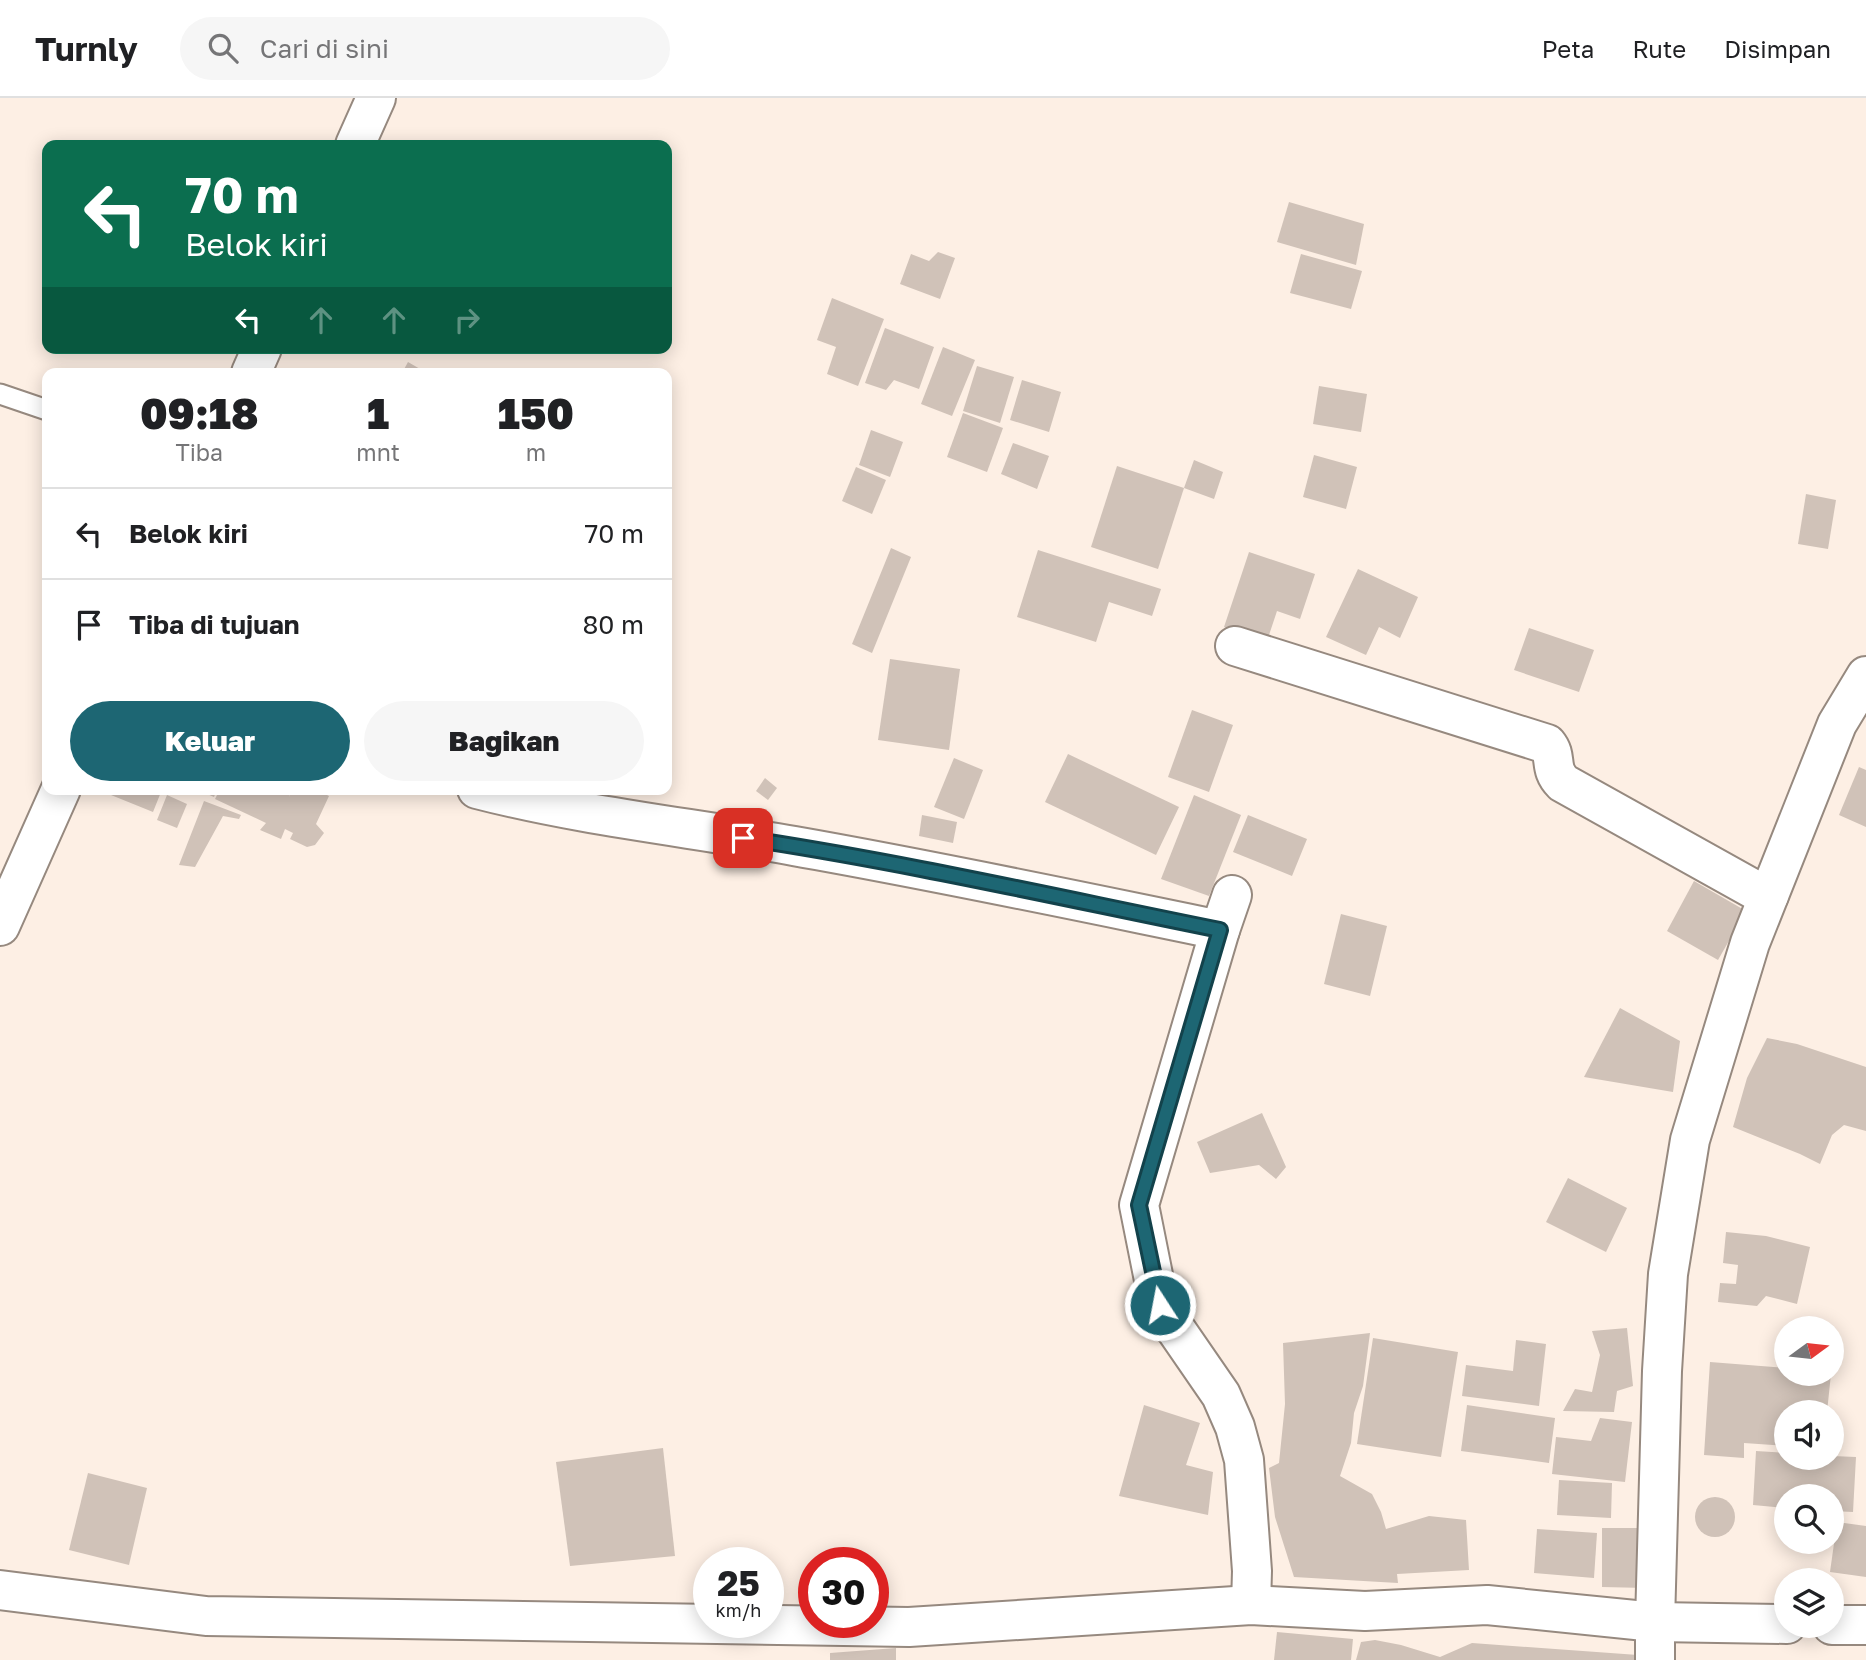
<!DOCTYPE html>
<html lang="id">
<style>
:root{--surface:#fff;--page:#f6f6f6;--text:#202124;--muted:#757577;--line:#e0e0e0;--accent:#1d6673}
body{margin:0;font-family:"Golos Text",sans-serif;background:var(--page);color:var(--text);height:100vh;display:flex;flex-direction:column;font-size:26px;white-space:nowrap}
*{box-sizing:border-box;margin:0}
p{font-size:23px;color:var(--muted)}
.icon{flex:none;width:38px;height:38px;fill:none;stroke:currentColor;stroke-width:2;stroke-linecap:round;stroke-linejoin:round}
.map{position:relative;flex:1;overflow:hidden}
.details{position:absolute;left:42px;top:270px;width:630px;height:427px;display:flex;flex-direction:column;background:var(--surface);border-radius:14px;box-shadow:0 4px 18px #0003}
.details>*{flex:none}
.top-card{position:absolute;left:42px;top:42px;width:630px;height:214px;border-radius:14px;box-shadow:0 4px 18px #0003;background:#0b6e4f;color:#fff;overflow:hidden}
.needle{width:46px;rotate:75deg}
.controls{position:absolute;left:1774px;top:1218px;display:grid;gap:14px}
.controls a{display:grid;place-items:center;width:70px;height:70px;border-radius:50%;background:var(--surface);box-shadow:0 4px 18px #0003;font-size:35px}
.speed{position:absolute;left:693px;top:1449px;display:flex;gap:14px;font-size:35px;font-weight:700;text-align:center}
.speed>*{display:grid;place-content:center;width:91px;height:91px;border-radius:50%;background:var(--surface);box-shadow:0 4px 18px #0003;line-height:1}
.speed small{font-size:18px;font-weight:400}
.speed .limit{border:10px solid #d22;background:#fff;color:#111}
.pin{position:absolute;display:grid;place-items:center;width:60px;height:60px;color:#fff;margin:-30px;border-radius:14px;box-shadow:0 4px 10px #0006}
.me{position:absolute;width:77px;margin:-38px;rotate:349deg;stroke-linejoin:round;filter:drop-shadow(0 0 5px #0008)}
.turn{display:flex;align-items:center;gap:24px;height:147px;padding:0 28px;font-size:32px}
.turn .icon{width:91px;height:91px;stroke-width:2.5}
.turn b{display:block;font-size:49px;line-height:60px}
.lanes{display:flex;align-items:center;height:66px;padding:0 28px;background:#0003;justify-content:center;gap:35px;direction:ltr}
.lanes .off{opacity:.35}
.eta{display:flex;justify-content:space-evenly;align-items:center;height:119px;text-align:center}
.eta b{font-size:42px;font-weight:800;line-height:49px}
.button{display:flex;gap:14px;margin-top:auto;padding:14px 28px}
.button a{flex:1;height:80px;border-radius:42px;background:var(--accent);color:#fff;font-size:28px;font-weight:800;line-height:80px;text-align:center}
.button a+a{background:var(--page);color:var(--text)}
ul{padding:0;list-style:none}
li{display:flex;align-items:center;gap:21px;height:91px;padding:0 28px;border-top:2px solid var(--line)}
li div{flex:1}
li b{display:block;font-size:26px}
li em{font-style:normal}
header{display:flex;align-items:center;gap:42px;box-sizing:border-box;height:98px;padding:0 35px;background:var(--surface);border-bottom:2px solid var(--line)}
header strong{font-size:33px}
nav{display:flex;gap:38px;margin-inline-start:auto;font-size:24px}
.search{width:490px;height:63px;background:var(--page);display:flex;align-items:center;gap:18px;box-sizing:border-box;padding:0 24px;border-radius:38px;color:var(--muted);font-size:26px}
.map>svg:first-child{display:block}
.building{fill:#d0c2b8}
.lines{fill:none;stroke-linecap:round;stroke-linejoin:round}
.service-casing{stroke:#96897f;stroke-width:23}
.minor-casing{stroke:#96897f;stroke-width:42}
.trunk-casing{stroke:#96897f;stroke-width:42}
.service{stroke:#fff;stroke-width:19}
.minor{stroke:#fff;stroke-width:38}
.trunk{stroke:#fff;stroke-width:38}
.route-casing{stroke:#13424b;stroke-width:18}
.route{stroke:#1d6673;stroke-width:12}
</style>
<header>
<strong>Turnly</strong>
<div class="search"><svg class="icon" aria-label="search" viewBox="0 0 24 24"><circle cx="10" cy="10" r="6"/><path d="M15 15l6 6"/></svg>Cari di sini</div>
<nav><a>Peta</a><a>Rute</a><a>Disimpan</a></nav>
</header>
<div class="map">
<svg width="1866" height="1562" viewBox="0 0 1866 1562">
<rect width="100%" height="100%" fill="#fdefe4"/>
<g class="building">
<path d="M1289,104L1364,126L1356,167L1277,144Z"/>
<path d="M938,154L955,160L940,201L900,186L911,156L929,163Z"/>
<path d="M1301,156L1362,173L1351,211L1290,195Z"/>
<path d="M832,200L884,221L858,288L827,276L836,249L817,242Z"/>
<path d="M885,230L934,249L919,291L894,282L886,292L865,285Z"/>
<path d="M943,249L975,262L952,318L921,306Z"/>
<path d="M408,264L427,275H402Z"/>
<path d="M977,268L1014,279L1000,325L963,313Z"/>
<path d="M1022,282L1061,294L1049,334L1010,322Z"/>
<path d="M1319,288L1367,296L1361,334L1313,326Z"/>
<path d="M963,315L1003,330L987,374L947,359Z"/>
<path d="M871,332L903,344L890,379L859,367Z"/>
<path d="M1013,345L1049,358L1037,391L1001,376Z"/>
<path d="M1314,357L1357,369L1346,411L1303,399Z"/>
<path d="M1194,362L1223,374L1214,401L1184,390Z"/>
<path d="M1117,368L1184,390L1158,471L1091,449Z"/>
<path d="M856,369L886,382L872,416L842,403Z"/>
<path d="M1806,396L1836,402L1828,451L1798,446Z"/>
<path d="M891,450L911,459L872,555L852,546Z"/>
<path d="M1038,452L1161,491L1152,518L1109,504L1096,544L1017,519Z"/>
<path d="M1249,454L1315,476L1300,521L1277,513L1267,543L1224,529Z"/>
<path d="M1358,471L1418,499L1400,540L1379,529L1366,557L1326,539Z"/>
<path d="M1529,530L1594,552L1579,594L1514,572Z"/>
<path d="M890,561L960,571L949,652L878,642Z"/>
<path d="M1192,612L1233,627L1209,694L1168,679Z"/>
<path d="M1068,656L1179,709L1156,757L1045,704Z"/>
<path d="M954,660L983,672L964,721L934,709Z"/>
<path d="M1859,669L1866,672V729L1839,717Z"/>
<path d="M765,680L777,690L768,702L756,693Z"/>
<path d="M113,691H152L149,693L161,694L153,714L111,697Z"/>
<path d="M207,691H217L214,699L205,695Z"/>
<path d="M220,691H292L289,699L293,691H315L329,698L316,726L324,735L315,747L307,749L290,741L293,735L285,731L281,741L260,732L266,725L215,701Z"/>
<path d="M167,697L187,706L177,730L157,722Z"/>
<path d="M1194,697L1241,717L1209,798L1161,781Z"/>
<path d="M204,703L241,717L239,721L223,718L195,769L179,767Z"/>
<path d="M922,717L957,724L953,745L919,738Z"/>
<path d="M1248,717L1307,741L1292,778L1233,754Z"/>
<path d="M1694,783L1746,813L1718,862L1667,833Z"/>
<path d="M1341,816L1387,828L1370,898L1324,886Z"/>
<path d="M1620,910L1680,943L1673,994L1584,979Z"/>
<path d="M1767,940L1797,946L1866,969V1033L1844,1027L1832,1037L1820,1066L1800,1056L1733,1029L1747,980Z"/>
<path d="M1262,1015L1286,1069L1276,1081L1259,1067L1210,1075L1197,1044Z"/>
<path d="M1568,1080L1627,1110L1606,1154L1546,1124Z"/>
<path d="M1726,1134L1766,1138L1810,1149L1797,1206L1766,1198L1757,1208L1718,1204L1720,1185L1736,1186L1738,1167L1723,1165Z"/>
<path d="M1627,1230L1633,1288L1617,1293L1614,1314L1563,1313L1575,1291L1592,1294L1600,1257L1592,1233Z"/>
<path d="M1370,1235L1363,1288L1354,1315L1351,1345L1340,1378L1372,1396L1381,1414L1386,1431L1429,1418L1466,1422L1469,1472L1397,1476L1398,1485L1294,1479L1275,1419L1269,1370L1279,1365L1285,1306L1283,1245Z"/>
<path d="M1373,1240L1458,1254L1441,1359L1357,1346Z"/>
<path d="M1516,1242L1546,1246L1539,1308L1462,1298L1466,1267L1513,1273Z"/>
<path d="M1710,1264L1787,1270V1276H1831L1827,1314H1787V1348L1744,1345V1360L1704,1357Z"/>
<path d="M1144,1307L1200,1325L1186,1367L1213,1374L1208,1417L1119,1398Z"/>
<path d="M1467,1307L1555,1320L1549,1365L1461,1353Z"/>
<path d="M1600,1320L1632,1324L1625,1384L1552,1376L1556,1339L1591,1343Z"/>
<path d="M663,1350L675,1458L570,1468L556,1364Z"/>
<path d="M1756,1353L1787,1355V1360H1832V1358L1856,1359L1853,1414L1832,1413V1398H1787V1410L1753,1407Z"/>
<path d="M88,1375L147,1390L129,1467L69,1452Z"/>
<path d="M1559,1382L1612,1385L1611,1420L1557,1417Z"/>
<circle cx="1715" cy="1419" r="20"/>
<path d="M1837,1424L1866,1428V1479L1830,1474Z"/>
<path d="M1602,1430H1647L1646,1490L1602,1489Z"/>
<path d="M1537,1431L1597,1435L1594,1480L1534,1475Z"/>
<path d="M1277,1534L1353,1541L1351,1562H1274Z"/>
<path d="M1375,1542L1401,1547L1440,1559L1472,1545L1638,1557V1562H1356L1361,1544Z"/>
<path d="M896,1550V1562H830V1555Z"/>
</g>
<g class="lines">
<g class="service-casing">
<path id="service" d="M0,296L47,312"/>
</g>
<g class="minor-casing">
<g id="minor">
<path d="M1235,548L1547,646C1558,659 1548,670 1563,685L1755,792L1769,797"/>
<path d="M477,691C581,718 688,729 794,748C937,773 1078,803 1220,832"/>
<path d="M1232,797L1220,832L1139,1107L1159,1207L1221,1297L1235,1329L1244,1362L1252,1473L1251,1507"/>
<path d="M0,1492L206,1518L909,1529L1251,1507L1365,1513L1487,1507L1655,1524L1787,1526"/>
<path d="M1832,1527H1866"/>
<path d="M1655,1562V1524L1662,1273L1668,1176L1690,1042L1750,845L1837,626L1866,578"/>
</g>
</g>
<g class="trunk-casing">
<g id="trunk">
<path d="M355,47L376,0"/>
<path d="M251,275L262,250"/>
<path d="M0,828L61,691"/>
</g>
</g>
<use href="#service" class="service"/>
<use href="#minor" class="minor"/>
<use href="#trunk" class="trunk"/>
</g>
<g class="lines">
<g class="route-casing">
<path id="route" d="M743,740C903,764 1061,800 1220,832L1139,1107L1160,1207"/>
</g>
<use href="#route" class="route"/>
</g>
</svg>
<div class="controls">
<a><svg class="needle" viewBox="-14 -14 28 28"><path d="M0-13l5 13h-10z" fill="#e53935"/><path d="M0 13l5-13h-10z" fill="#757577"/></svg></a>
<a><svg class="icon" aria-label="sound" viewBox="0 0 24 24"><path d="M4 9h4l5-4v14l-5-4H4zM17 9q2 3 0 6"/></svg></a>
<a><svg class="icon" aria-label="search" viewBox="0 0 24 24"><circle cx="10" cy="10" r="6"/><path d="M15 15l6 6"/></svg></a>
<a><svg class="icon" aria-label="layers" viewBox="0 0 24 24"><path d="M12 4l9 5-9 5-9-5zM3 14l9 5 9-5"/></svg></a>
</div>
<div class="speed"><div>25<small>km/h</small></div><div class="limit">30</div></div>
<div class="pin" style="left:743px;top:740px;background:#d93025"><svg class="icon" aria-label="arrive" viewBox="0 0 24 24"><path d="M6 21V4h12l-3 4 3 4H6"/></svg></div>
<svg class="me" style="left:1160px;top:1207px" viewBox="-20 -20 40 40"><circle r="17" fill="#1d6673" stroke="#fff" stroke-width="3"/><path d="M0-11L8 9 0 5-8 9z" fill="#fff"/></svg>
<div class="top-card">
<div class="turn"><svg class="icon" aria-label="left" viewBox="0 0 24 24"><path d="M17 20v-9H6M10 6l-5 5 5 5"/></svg><div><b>70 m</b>Belok kiri</div></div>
<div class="lanes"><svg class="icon" aria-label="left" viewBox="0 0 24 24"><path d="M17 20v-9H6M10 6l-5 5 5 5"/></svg><svg class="icon off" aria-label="ahead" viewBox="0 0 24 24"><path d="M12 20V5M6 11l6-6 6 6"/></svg><svg class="icon off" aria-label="ahead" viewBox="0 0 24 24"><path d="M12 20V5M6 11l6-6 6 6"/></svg><svg class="icon off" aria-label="right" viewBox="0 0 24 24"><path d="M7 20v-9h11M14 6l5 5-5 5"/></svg></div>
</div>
<section class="details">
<div class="eta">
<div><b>09:18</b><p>Tiba</p></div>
<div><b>1</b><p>mnt</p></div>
<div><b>150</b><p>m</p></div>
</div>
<ul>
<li><svg class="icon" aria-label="left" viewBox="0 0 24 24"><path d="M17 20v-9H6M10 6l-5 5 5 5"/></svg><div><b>Belok kiri</b></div><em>70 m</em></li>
<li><svg class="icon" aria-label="arrive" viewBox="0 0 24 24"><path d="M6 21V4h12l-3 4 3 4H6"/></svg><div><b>Tiba di tujuan</b></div><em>80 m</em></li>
</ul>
<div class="button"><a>Keluar</a><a>Bagikan</a></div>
</section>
</div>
